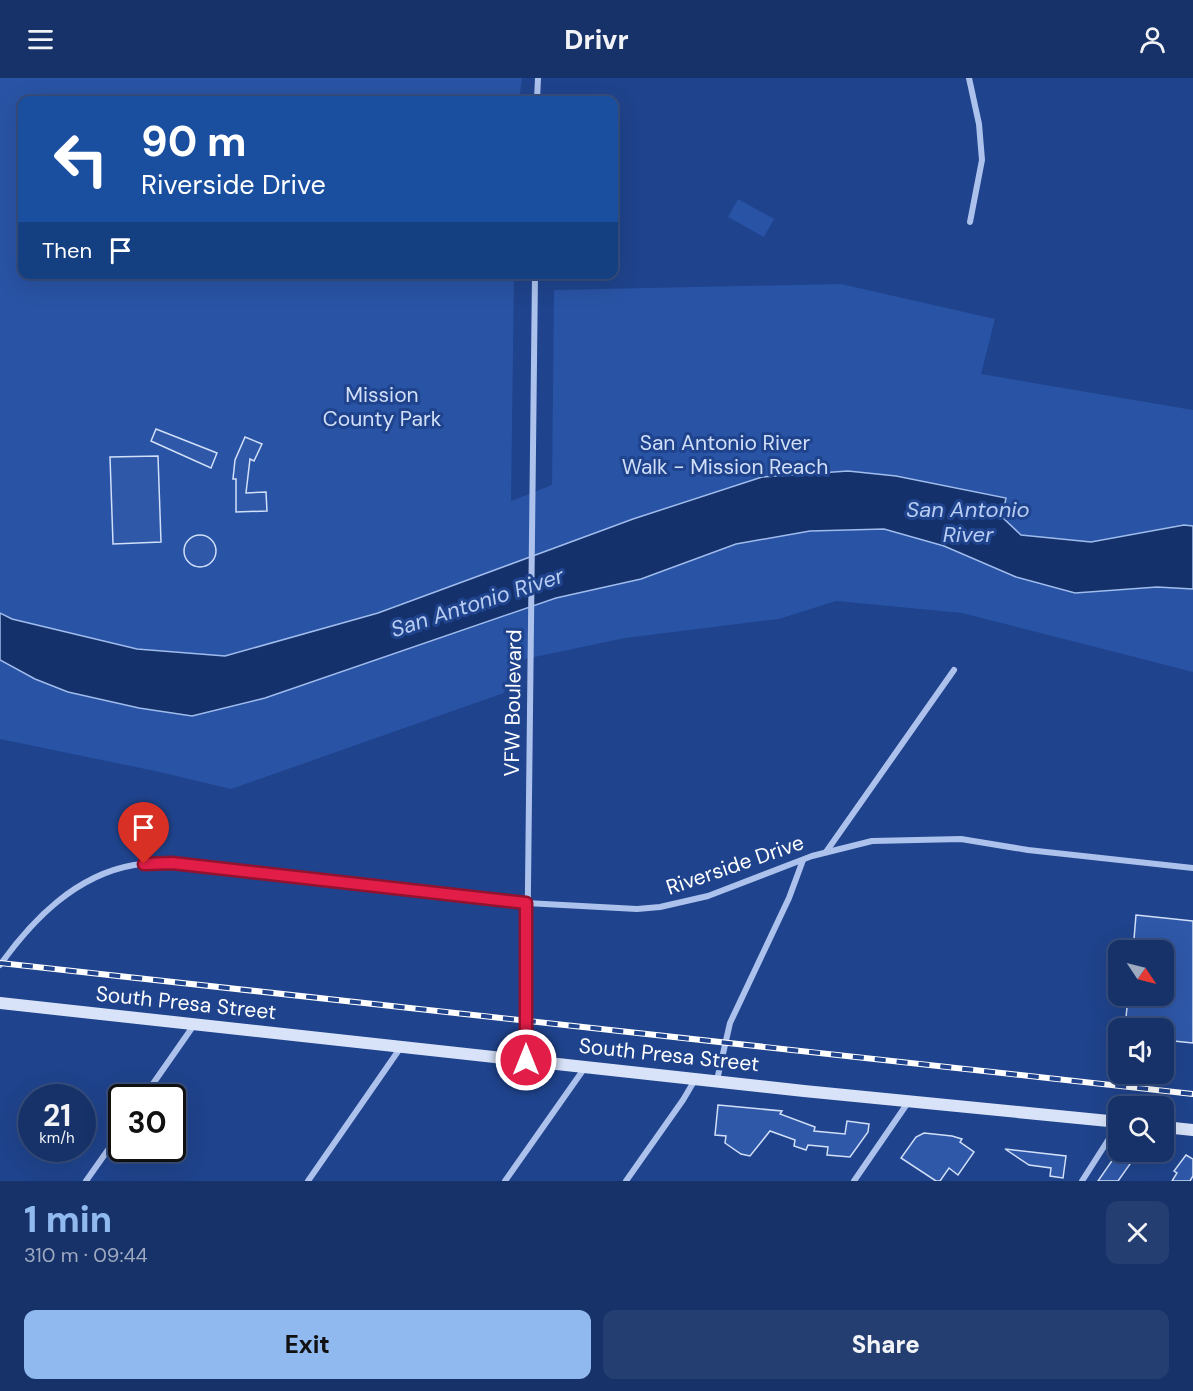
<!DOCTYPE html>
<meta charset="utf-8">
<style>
:root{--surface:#173269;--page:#243e71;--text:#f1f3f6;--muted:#9eaac0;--line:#364d7d;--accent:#90b9f0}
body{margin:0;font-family:"DM Sans",sans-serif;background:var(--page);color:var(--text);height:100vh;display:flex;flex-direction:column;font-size:22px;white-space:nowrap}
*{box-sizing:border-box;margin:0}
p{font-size:20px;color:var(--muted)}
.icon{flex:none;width:33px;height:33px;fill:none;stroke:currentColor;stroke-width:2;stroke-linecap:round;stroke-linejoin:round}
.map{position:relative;height:1103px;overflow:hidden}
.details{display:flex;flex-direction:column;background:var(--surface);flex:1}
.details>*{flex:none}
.guide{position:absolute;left:18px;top:18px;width:600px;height:183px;border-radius:12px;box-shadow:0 6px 24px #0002,0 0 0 2px var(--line);background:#1a4fa0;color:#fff;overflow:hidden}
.needle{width:39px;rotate:125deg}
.fabs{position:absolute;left:1108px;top:862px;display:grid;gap:12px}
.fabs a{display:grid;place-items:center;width:66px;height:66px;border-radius:12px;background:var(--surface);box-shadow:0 6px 24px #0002,0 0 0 2px var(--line);font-size:30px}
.speed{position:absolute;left:18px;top:1006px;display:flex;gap:12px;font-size:30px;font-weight:700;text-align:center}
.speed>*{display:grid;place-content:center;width:78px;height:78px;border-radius:50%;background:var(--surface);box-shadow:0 6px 24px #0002,0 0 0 2px var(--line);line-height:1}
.speed small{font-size:15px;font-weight:400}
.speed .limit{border:3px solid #111;border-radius:9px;background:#fff;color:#111}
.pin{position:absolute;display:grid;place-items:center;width:51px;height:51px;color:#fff;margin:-62px -26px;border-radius:50% 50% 50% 0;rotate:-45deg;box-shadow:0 0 6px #0007}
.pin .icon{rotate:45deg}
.me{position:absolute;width:66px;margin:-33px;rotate:0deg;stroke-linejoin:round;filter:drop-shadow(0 0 4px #0008)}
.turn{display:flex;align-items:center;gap:21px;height:126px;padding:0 24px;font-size:27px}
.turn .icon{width:78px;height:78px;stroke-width:2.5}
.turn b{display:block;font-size:42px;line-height:51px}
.then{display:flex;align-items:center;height:57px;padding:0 24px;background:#0003;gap:12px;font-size:22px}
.round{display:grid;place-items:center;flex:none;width:63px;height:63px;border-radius:12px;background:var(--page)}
.head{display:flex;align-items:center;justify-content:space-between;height:102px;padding:0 24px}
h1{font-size:36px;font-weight:800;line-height:45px;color:var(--accent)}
.primary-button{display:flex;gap:12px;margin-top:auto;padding:12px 24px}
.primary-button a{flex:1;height:69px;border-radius:12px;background:var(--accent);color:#111;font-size:24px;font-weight:800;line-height:69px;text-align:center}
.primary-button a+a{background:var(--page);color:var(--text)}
header{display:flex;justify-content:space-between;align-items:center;height:78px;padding:0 24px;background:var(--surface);font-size:27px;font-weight:800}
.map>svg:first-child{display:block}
.green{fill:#2953a4}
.water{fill:#15316b;stroke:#a0bced;stroke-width:1.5}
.building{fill:#2f58a9;stroke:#d1dff9;stroke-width:1.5}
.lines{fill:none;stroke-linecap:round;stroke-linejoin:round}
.street{stroke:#acc2ec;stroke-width:6}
.secondary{stroke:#d8e3f9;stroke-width:12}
.rail-casing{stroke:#fff;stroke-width:6}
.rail{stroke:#1f438c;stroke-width:4;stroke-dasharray:11;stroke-linecap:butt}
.route-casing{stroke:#92132f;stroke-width:15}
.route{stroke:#e11d48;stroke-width:10}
.labels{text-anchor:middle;stroke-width:6;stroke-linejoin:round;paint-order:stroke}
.park-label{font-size:21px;fill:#d1dff9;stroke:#1f438c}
.street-label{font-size:21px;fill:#fff;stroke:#1f438c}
.water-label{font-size:22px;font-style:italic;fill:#b8cdf3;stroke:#1f438c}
</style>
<header><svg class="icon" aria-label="menu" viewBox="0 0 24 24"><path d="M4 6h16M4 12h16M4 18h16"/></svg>Drivr<svg class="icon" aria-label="person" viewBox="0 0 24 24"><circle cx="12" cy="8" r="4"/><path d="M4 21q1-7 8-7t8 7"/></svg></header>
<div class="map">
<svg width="1193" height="1103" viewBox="0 0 1193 1103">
<rect width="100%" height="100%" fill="#1f438c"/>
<g class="green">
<path d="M0,0H522L519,22H22V196L514,197L511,423L552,407L554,212L841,206L995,241L981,296L1193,332V594L962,535L836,523L779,541L625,560L511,584L504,615L231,711L155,693L0,661Z"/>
<path d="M738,121L774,141L764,159L728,139Z"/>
</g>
<path class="water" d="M848,393L896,398L1006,420L1002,439L1021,457L1091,464L1184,447L1193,448V511L1157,509L1075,515L1016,499L944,468L884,451L810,453L736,466L641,501L556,520L265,620L192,638L139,630L68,614L35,601L0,582V535L12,541L137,571L225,578L378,535L633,441L762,399Z"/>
<g class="building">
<path d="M156,351L217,375L211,390L151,363Z"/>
<path d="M245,359L262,366L254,383L250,381L246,415L266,414L267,433L236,434V401H233L235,382Z"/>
<path d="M158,378L161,464L113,466L110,379Z"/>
<circle cx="200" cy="473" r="16"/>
<path d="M1136,837L1193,843V965L1164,962V951H1125L1128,918H1164V873H1133Z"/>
<path d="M718,1027L782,1033L780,1036L815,1049L814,1053L845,1056L847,1043L869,1046L868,1054L850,1079L827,1077L828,1069L808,1067L806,1072L794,1068L795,1062L770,1053L750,1078L741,1076L725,1065L726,1058L715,1057Z"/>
<path d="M924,1055L952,1058L962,1061L960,1064L974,1074L958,1097L949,1090L940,1103H936L901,1080L916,1059Z"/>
<path d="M1005,1071L1066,1078L1063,1100L1050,1098L1051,1090L1029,1087Z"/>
<path d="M1118,1074H1128L1135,1079L1118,1103H1098Z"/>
<path d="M1186,1077L1193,1081V1098L1190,1103H1172L1177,1095L1174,1093Z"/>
</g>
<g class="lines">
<g class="street">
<path d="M969,0L979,46L982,82L970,144"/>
<path d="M537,22L538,0"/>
<path d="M826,774L954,592"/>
<path d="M0,887C33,841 76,797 134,787C147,785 159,785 172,785L526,825L637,831L660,829L708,818L812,778L872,763L961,761L1028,772L1193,790"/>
<path d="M526,982L535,196"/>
<path d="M717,1002L730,945L789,820L803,782"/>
<path d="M143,1020L194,947"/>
<path d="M86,1103L122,1052"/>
<path d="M308,1103L401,969"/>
<path d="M505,1103L586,988"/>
<path d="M626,1103L683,1022L696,1000"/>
<path d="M854,1103L909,1023"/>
<path d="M1082,1103L1119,1045"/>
</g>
<g class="secondary">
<path d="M0,925L804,1013L1119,1044"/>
<path d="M1164,1049L1193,1052"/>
</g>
<g class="rail-casing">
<path id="rail" d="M0,885L1193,1016"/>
</g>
<use href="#rail" class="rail"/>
</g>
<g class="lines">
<g class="route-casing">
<path id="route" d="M144,786L172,785L526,825V982"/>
</g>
<use href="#route" class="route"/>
</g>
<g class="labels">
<g class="park-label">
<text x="382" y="324">Mission<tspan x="382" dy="24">County Park</tspan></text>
<text x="725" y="372">San Antonio River<tspan x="725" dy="24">Walk - Mission Reach</tspan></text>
</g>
<g class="street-label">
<text transform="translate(513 625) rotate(-89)" y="7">VFW Boulevard</text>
<text transform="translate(735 787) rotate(-19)" y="7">Riverside Drive</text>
<text transform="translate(186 925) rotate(6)" y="7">South Presa Street</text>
<text transform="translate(669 977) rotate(6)" y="7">South Presa Street</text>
</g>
<g class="water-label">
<text x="968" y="439">San Antonio<tspan x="968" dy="25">River</tspan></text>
<text transform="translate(477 524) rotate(-18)" y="8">San Antonio River</text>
</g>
</g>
</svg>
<div class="fabs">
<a><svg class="needle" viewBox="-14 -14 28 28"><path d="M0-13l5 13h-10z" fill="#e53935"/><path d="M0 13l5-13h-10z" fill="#9eaac0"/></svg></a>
<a><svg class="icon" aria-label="sound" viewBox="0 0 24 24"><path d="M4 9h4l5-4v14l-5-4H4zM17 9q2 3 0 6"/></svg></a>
<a><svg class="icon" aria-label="search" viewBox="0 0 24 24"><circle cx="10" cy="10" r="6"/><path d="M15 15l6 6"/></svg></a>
</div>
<div class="speed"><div>21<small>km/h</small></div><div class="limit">30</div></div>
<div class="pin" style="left:144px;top:786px;background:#d93025"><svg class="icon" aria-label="arrive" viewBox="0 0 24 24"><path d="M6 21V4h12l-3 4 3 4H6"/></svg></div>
<svg class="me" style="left:526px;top:982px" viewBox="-20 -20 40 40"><circle r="17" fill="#e11d48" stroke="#fff" stroke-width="3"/><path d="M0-11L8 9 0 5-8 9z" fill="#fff"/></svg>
<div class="guide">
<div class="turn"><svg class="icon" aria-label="left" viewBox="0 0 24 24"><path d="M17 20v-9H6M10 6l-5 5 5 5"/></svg><div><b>90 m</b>Riverside Drive</div></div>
<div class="then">Then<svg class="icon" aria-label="arrive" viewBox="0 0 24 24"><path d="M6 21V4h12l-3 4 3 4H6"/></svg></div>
</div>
</div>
<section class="details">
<div class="head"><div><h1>1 min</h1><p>310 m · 09:44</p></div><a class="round"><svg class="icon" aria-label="close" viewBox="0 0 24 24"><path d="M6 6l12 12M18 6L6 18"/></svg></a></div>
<div class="primary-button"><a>Exit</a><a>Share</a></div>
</section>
